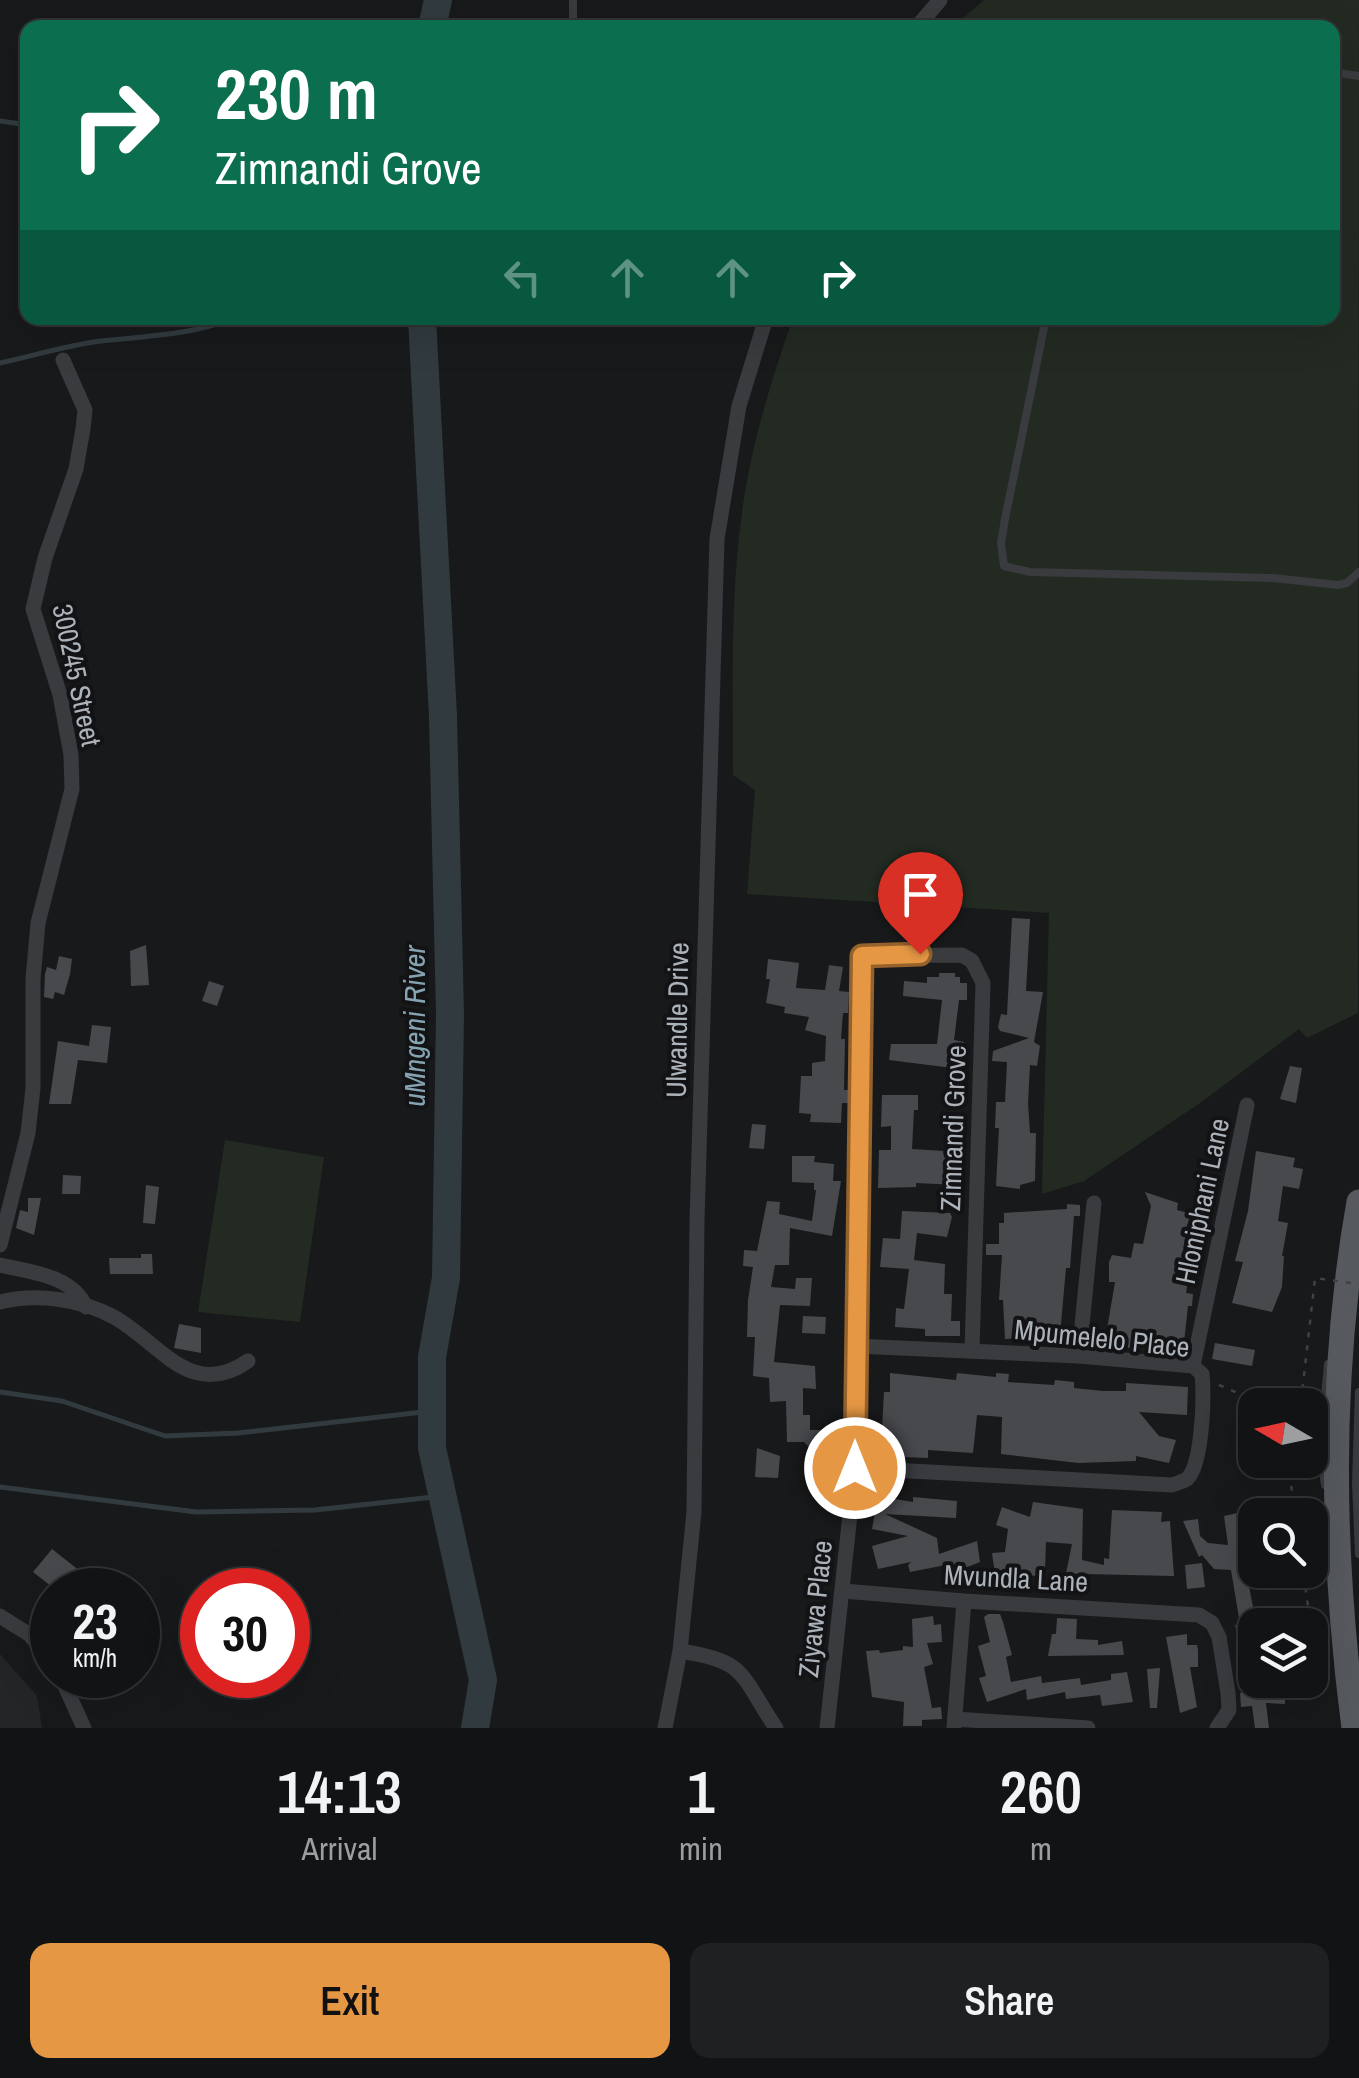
<!DOCTYPE html>
<style>
:root{--surface:#121314;--page:#1f2022;--text:#f1f3f6;--muted:#9c9ea0;--line:#313234;--accent:#e69744}
body{margin:0;font-family:"Archivo Narrow",sans-serif;background:var(--page);color:var(--text);height:100vh;display:flex;flex-direction:column;font-size:38px;white-space:nowrap}
*{box-sizing:border-box;margin:0}
p{font-size:32px;color:var(--muted)}
.icon{flex:none;width:55px;height:55px;fill:none;stroke:currentColor;stroke-width:2;stroke-linecap:round;stroke-linejoin:round}
.map{position:relative;height:1728px;overflow:hidden}
.side{display:flex;flex-direction:column;background:var(--surface);flex:1}
.side>*{flex:none}
.top-card{position:absolute;left:20px;top:20px;width:1320px;height:305px;border-radius:20px;box-shadow:0 10px 40px #0002,0 0 0 2px var(--line);background:#0b6e4f;color:#fff;overflow:hidden}
.needle{width:65px;rotate:279deg}
.controls{position:absolute;left:1238px;top:1388px;display:grid;gap:20px}
.controls a{display:grid;place-items:center;width:90px;height:90px;border-radius:20px;background:var(--surface);box-shadow:0 10px 40px #0002,0 0 0 2px var(--line);font-size:50px}
.speed{position:absolute;left:30px;top:1568px;display:flex;gap:20px;font-size:50px;font-weight:700;text-align:center}
.speed>*{display:grid;place-content:center;width:130px;height:130px;border-radius:50%;background:var(--surface);box-shadow:0 10px 40px #0002,0 0 0 2px var(--line);line-height:1}
.speed small{font-size:25px;font-weight:400}
.speed .limit{border:15px solid #d22;background:#fff;color:#111}
.pin{position:absolute;display:grid;place-items:center;width:85px;height:85px;color:#fff;margin:-102px -42px;border-radius:50% 50% 50% 0;rotate:-45deg;box-shadow:0 0 10px #0007}
.pin .icon{rotate:45deg}
.me{position:absolute;width:110px;margin:-55px;rotate:0deg;stroke-linejoin:round;filter:drop-shadow(0 0 8px #0008)}
.turn{display:flex;align-items:center;gap:35px;height:210px;padding:0 30px;font-size:45px}
.turn .icon{width:130px;height:130px;stroke-width:2.5}
.turn b{display:block;font-size:70px;line-height:85px}
.lanes{display:flex;align-items:center;height:95px;padding:0 30px;background:#0003;justify-content:center;gap:50px;direction:ltr}
.lanes .off{opacity:.35}
.eta{display:flex;justify-content:space-evenly;align-items:center;height:170px;text-align:center}
.eta b{font-size:60px;font-weight:600;line-height:70px}
.primary-button{display:flex;gap:20px;margin-top:auto;padding:20px 30px}
.primary-button a{flex:1;height:115px;border-radius:20px;background:var(--accent);color:#111;font-size:40px;font-weight:600;line-height:115px;text-align:center}
.primary-button a+a{background:var(--page);color:var(--text)}
.map>svg:first-child{display:block}
.built{fill:#242527}
.green{fill:#222a22}
.lines{fill:none;stroke-linecap:round;stroke-linejoin:round}
.stream{stroke:#313b3f;stroke-width:5}
.river{stroke:#313b3f;stroke-width:28}
.building{fill:#47494d}
.path{stroke:#404246;stroke-width:2.5;stroke-dasharray:5 8;stroke-linecap:butt}
.service{stroke:#393b3f;stroke-width:8}
.minor{stroke:#393b3f;stroke-width:15}
.primary{stroke:#56595e;stroke-width:25}
.path-bridge{stroke:#404246;stroke-width:2.5;stroke-dasharray:5 8;stroke-linecap:butt}
.route-casing{stroke:#96622c;stroke-width:25}
.route{stroke:#e69744;stroke-width:18}
.labels{text-anchor:middle;stroke-width:8;stroke-linejoin:round;paint-order:stroke}
.street-label{font-size:28px;fill:#abb2b9;stroke:#131315}
.water-label{font-size:30px;font-style:italic;fill:#85a3b1;stroke:#131315}
</style>
<div class="map">
<svg width="1359" height="1728" viewBox="0 0 1359 1728">
<rect width="100%" height="100%" fill="#18191a"/>
<path class="built" d="M0,1654L37,1696L42,1728H0Z"/>
<g class="green">
<path d="M984,0H1359L1358,1013L1307,1038L1299,1029L1200,1103L1084,1181L1042,1194L1049,913L747,894L755,790L733,775C733,687 730,599 742,512C751,445 771,381 793,318H1332V28L953,27Z"/>
<path d="M225,1140L324,1157L300,1322L198,1312Z"/>
</g>
<g class="lines">
<g class="stream">
<path d="M0,121L28,125"/>
<path d="M0,363C33,356 68,345 101,341C147,336 192,335 235,318"/>
<path d="M0,1392L62,1401L165,1436L238,1433L432,1411"/>
<path d="M0,1487L196,1512L315,1510L443,1496"/>
</g>
<g class="river">
<path d="M432,28L438,0"/>
<path d="M422,318L443,716L450,1014L446,1278L432,1357V1448L483,1680L475,1728"/>
</g>
</g>
<g class="building">
<path d="M898,912L936,922L931,944L910,940L913,929L895,926Z"/>
<path d="M1012,918L1030,919L1026,991L1043,992L1034,1042L1040,1046L1037,1066L1030,1065L1028,1103L1030,1133H1036L1035,1181L1020,1185V1189L996,1186L999,1128H995L996,1102H1005L1007,1062L992,1061L993,1051L1029,1038L1000,1031L998,1027L1001,1014L1007,1015Z"/>
<path d="M146,945L149,985L131,986L130,951Z"/>
<path d="M59,956L72,959L70,974L64,995L55,992L53,999L44,997L45,974L47,967L56,970Z"/>
<path d="M768,959L799,963L796,988L825,990L829,965L843,967L839,991L849,992L848,1013H843L841,1039H845L844,1090H849V1103H842L841,1123L810,1122L811,1114L799,1113L801,1076H812V1063L825,1061L826,1036L805,1030L809,1017L784,1013L785,1007L766,1003L770,979H766Z"/>
<path d="M939,973H955V977H960V983H967V1000H959L954,1040L964,1042L960,1069L889,1060L891,1044H937L942,1000L903,996L904,981L927,983V977H939Z"/>
<path d="M209,981L224,986L217,1006L202,1001Z"/>
<path d="M92,1025L111,1027L107,1063L78,1060L71,1104H49L58,1041L89,1046Z"/>
<path d="M1290,1066L1302,1068L1296,1103L1280,1099Z"/>
<path d="M882,1095H918V1110H914L912,1149L944,1151L947,1142L961,1146L957,1185L916,1183V1187L878,1188L879,1150H891V1126L881,1127Z"/>
<path d="M752,1124L766,1125L764,1149L749,1148Z"/>
<path d="M1256,1151L1295,1158L1293,1167L1303,1169L1299,1189L1283,1186L1278,1221L1288,1223L1282,1256H1284L1282,1287L1272,1312L1232,1303L1243,1262L1235,1261L1248,1211Z"/>
<path d="M792,1156H815L814,1162L834,1164L833,1181H841L832,1236L790,1228L789,1265H775L771,1287L795,1289L796,1278H812L810,1306L780,1305L774,1362L815,1366L816,1389L803,1388V1415H810V1430H830V1448H810L804,1442H787L786,1401L770,1402L769,1378L753,1376L755,1337H747L748,1300L753,1267L743,1266L744,1250L757,1251L767,1201L780,1202L779,1214L812,1221L816,1190H814V1183L792,1182Z"/>
<path d="M63,1175L81,1176L80,1194H62Z"/>
<path d="M146,1185L159,1187L155,1224L143,1223Z"/>
<path d="M1145,1192L1178,1203L1177,1210L1192,1214L1187,1225L1182,1259L1191,1261L1186,1293L1193,1294L1192,1306H1188L1184,1343L1177,1342L1176,1346H1170V1349L1104,1347L1115,1282H1109V1262L1112,1255L1131,1258L1134,1243L1143,1244L1151,1206Z"/>
<path d="M28,1198H41L34,1235L16,1228L20,1210L28,1212Z"/>
<path d="M1067,1204L1080,1205V1216H1074L1070,1268H1066L1060,1335L1028,1334L1021,1338L1005,1339L1003,1300H999L1002,1255H986V1244H999V1223H1004V1213L1067,1209Z"/>
<path d="M902,1211L950,1213L952,1217L947,1237L917,1233L914,1260L945,1264L944,1294H952L951,1321H960V1336H925V1329L895,1327L896,1308L904,1309L909,1269L880,1267L883,1238L900,1239Z"/>
<path d="M141,1254H152L153,1274H110L109,1258H141Z"/>
<path d="M803,1316L826,1317L825,1334L802,1333Z"/>
<path d="M179,1324L201,1328V1353L174,1348Z"/>
<path d="M1215,1343L1255,1350L1252,1366L1212,1359Z"/>
<path d="M890,1373L956,1380L957,1373L996,1377V1373L1009,1374L1008,1382L1054,1385L1055,1380L1074,1382V1388L1103,1391H1126V1383L1188,1387L1187,1415L1139,1412L1159,1436L1176,1440L1169,1463L1136,1456V1461L1078,1463L1001,1454L1002,1417L977,1415L973,1453L928,1450V1458L901,1457L903,1449L881,1448L884,1392H890Z"/>
<path d="M757,1448L780,1456L778,1478L755,1477Z"/>
<path d="M815,1467L829,1471L822,1493L808,1489Z"/>
<path d="M878,1496L913,1502V1497L957,1501L956,1518L885,1514L937,1538L939,1554L977,1541L980,1562L954,1572L951,1564L910,1572L908,1565L911,1562L878,1569L872,1546L908,1536L872,1529Z"/>
<path d="M1033,1502L1083,1509L1082,1560L1104,1565V1558L1109,1559L1112,1510L1162,1512L1161,1522L1170,1521L1174,1576L1084,1574L1082,1582L1065,1578L1072,1544L1046,1542L1045,1570H1040V1576L1020,1575V1571L995,1574L992,1553L1005,1552L1008,1529L996,1525L1002,1507L1030,1517Z"/>
<path d="M1251,1510L1255,1567L1245,1566L1255,1617V1645L1240,1648L1235,1625L1240,1624L1231,1570L1214,1569L1202,1555L1199,1557L1183,1521L1198,1519L1200,1536L1208,1543L1228,1545L1224,1516Z"/>
<path d="M52,1549L104,1590H56L33,1572Z"/>
<path d="M1202,1563L1205,1587L1187,1589L1185,1565Z"/>
<path d="M988,1614H1000L1003,1622L1012,1655L1006,1657L1011,1682L1041,1676L1042,1683L1080,1678L1081,1685L1111,1680V1674L1127,1672L1133,1702L1102,1706L1100,1695L1066,1699L1065,1692L1027,1700L1026,1689L987,1702L979,1678L986,1676L978,1646L990,1642L984,1617Z"/>
<path d="M933,1616L934,1625L941,1624L942,1642L927,1643L933,1664L924,1667L932,1708L941,1707L942,1719L922,1720V1726H903L904,1702L872,1697L866,1651L879,1650L880,1653L903,1650V1646L913,1647L912,1619Z"/>
<path d="M1057,1618L1077,1619L1076,1639L1098,1640V1645L1122,1641L1124,1655L1048,1656L1052,1634H1056Z"/>
<path d="M1187,1634V1645H1197L1198,1650V1667H1190L1197,1707L1180,1713L1166,1637Z"/>
<path d="M1160,1668L1157,1708H1150L1147,1669Z"/>
<path d="M1250,1682L1285,1683V1704L1266,1703L1269,1728H1255L1252,1706L1241,1707L1240,1693L1250,1692Z"/>
</g>
<g class="lines">
<g class="path">
<path d="M1219,1385L1254,1400L1256,1405"/>
<path d="M1301,1402V1405"/>
<path d="M1288,1460L1295,1515"/>
<path d="M1242,1676L1255,1675"/>
<path d="M1301,1680L1304,1687L1319,1686L1303,1570"/>
</g>
<g class="service">
<path d="M573,0V28"/>
<path d="M1332,72L1359,76"/>
<path d="M1046,318L1005,519L1001,543L1004,566L1030,572L1273,578L1338,585L1347,583L1359,572"/>
<path d="M1359,1392L1356,1483L1359,1554"/>
<path d="M1325,1485L1320,1450L1328,1364"/>
</g>
<g class="minor">
<path d="M916,28L940,0"/>
<path d="M0,1245L28,1133L33,1088V979L38,923L72,789L71,755L60,695L33,609L45,558L76,469L83,429L85,410L63,360"/>
<path d="M0,1265C30,1272 72,1275 86,1307"/>
<path d="M0,1302C37,1293 80,1299 114,1317C160,1343 191,1401 248,1361"/>
<path d="M1079,1356L1094,1203"/>
<path d="M1193,1366L1247,1105"/>
<path d="M855,1468L1172,1485C1175,1484 1184,1481 1187,1479C1203,1464 1204,1395 1202,1374L1193,1366L1079,1356L855,1346"/>
<path d="M843,1591L964,1601L1199,1615L1212,1623L1219,1637L1228,1693L1229,1710L1217,1728"/>
<path d="M0,1616L30,1635L52,1662"/>
<path d="M680,1651C748,1661 740,1675 776,1728"/>
<path d="M60,1675L84,1728"/>
<path d="M955,1719L1088,1728"/>
<path d="M954,1727L964,1601"/>
<path d="M665,1728L680,1651L694,1512L697,1221L717,539L739,406L766,318"/>
<path d="M827,1728L855,1468L862,956L962,955L972,961L983,983L972,1351"/>
</g>
<path class="primary" d="M1354,1728C1331,1552 1328,1377 1359,1202"/>
<path class="path-bridge" d="M1301,1402L1315,1278L1359,1284"/>
</g>
<g class="lines">
<g class="route-casing">
<path id="route" d="M855,1468L862,956L920,954"/>
</g>
<use href="#route" class="route"/>
</g>
<g class="labels">
<g class="street-label">
<text transform="translate(77 675) rotate(78)" y="10">300245 Street</text>
<text transform="translate(677 1020) rotate(-89)" y="10">Ulwandle Drive</text>
<text transform="translate(953 1128) rotate(-88)" y="10">Zimnandi Grove</text>
<text transform="translate(1202 1201) rotate(-78)" y="10">Hloniphani Lane</text>
<text transform="translate(1102 1338) rotate(6)" y="10">Mpumelelo Place</text>
<text transform="translate(1016 1578) rotate(3)" y="10">Mvundla Lane</text>
<text transform="translate(815 1609) rotate(-84)" y="10">Ziyawa Place</text>
</g>
<g class="water-label">
<text transform="translate(415 1026) rotate(-90)" y="10">uMngeni River</text>
</g>
</g>
</svg>
<div class="controls">
<a><svg class="needle" viewBox="-14 -14 28 28"><path d="M0-13l5 13h-10z" fill="#e53935"/><path d="M0 13l5-13h-10z" fill="#9c9ea0"/></svg></a>
<a><svg class="icon" aria-label="search" viewBox="0 0 24 24"><circle cx="10" cy="10" r="6"/><path d="M15 15l6 6"/></svg></a>
<a><svg class="icon" aria-label="layers" viewBox="0 0 24 24"><path d="M12 4l9 5-9 5-9-5zM3 14l9 5 9-5"/></svg></a>
</div>
<div class="speed"><div>23<small>km/h</small></div><div class="limit">30</div></div>
<div class="pin" style="left:920px;top:954px;background:#d93025"><svg class="icon" aria-label="arrive" viewBox="0 0 24 24"><path d="M6 21V4h12l-3 4 3 4H6"/></svg></div>
<svg class="me" style="left:855px;top:1468px" viewBox="-20 -20 40 40"><circle r="17" fill="#e69744" stroke="#fff" stroke-width="3"/><path d="M0-11L8 9 0 5-8 9z" fill="#fff"/></svg>
<div class="top-card">
<div class="turn"><svg class="icon" aria-label="right" viewBox="0 0 24 24"><path d="M7 20v-9h11M14 6l5 5-5 5"/></svg><div><b>230 m</b>Zimnandi Grove</div></div>
<div class="lanes"><svg class="icon off" aria-label="left" viewBox="0 0 24 24"><path d="M17 20v-9H6M10 6l-5 5 5 5"/></svg><svg class="icon off" aria-label="ahead" viewBox="0 0 24 24"><path d="M12 20V5M6 11l6-6 6 6"/></svg><svg class="icon off" aria-label="ahead" viewBox="0 0 24 24"><path d="M12 20V5M6 11l6-6 6 6"/></svg><svg class="icon" aria-label="right" viewBox="0 0 24 24"><path d="M7 20v-9h11M14 6l5 5-5 5"/></svg></div>
</div>
</div>
<section class="side">
<div class="eta">
<div><b>14:13</b><p>Arrival</p></div>
<div><b>1</b><p>min</p></div>
<div><b>260</b><p>m</p></div>
</div>
<div class="primary-button"><a>Exit</a><a>Share</a></div>
</section>
